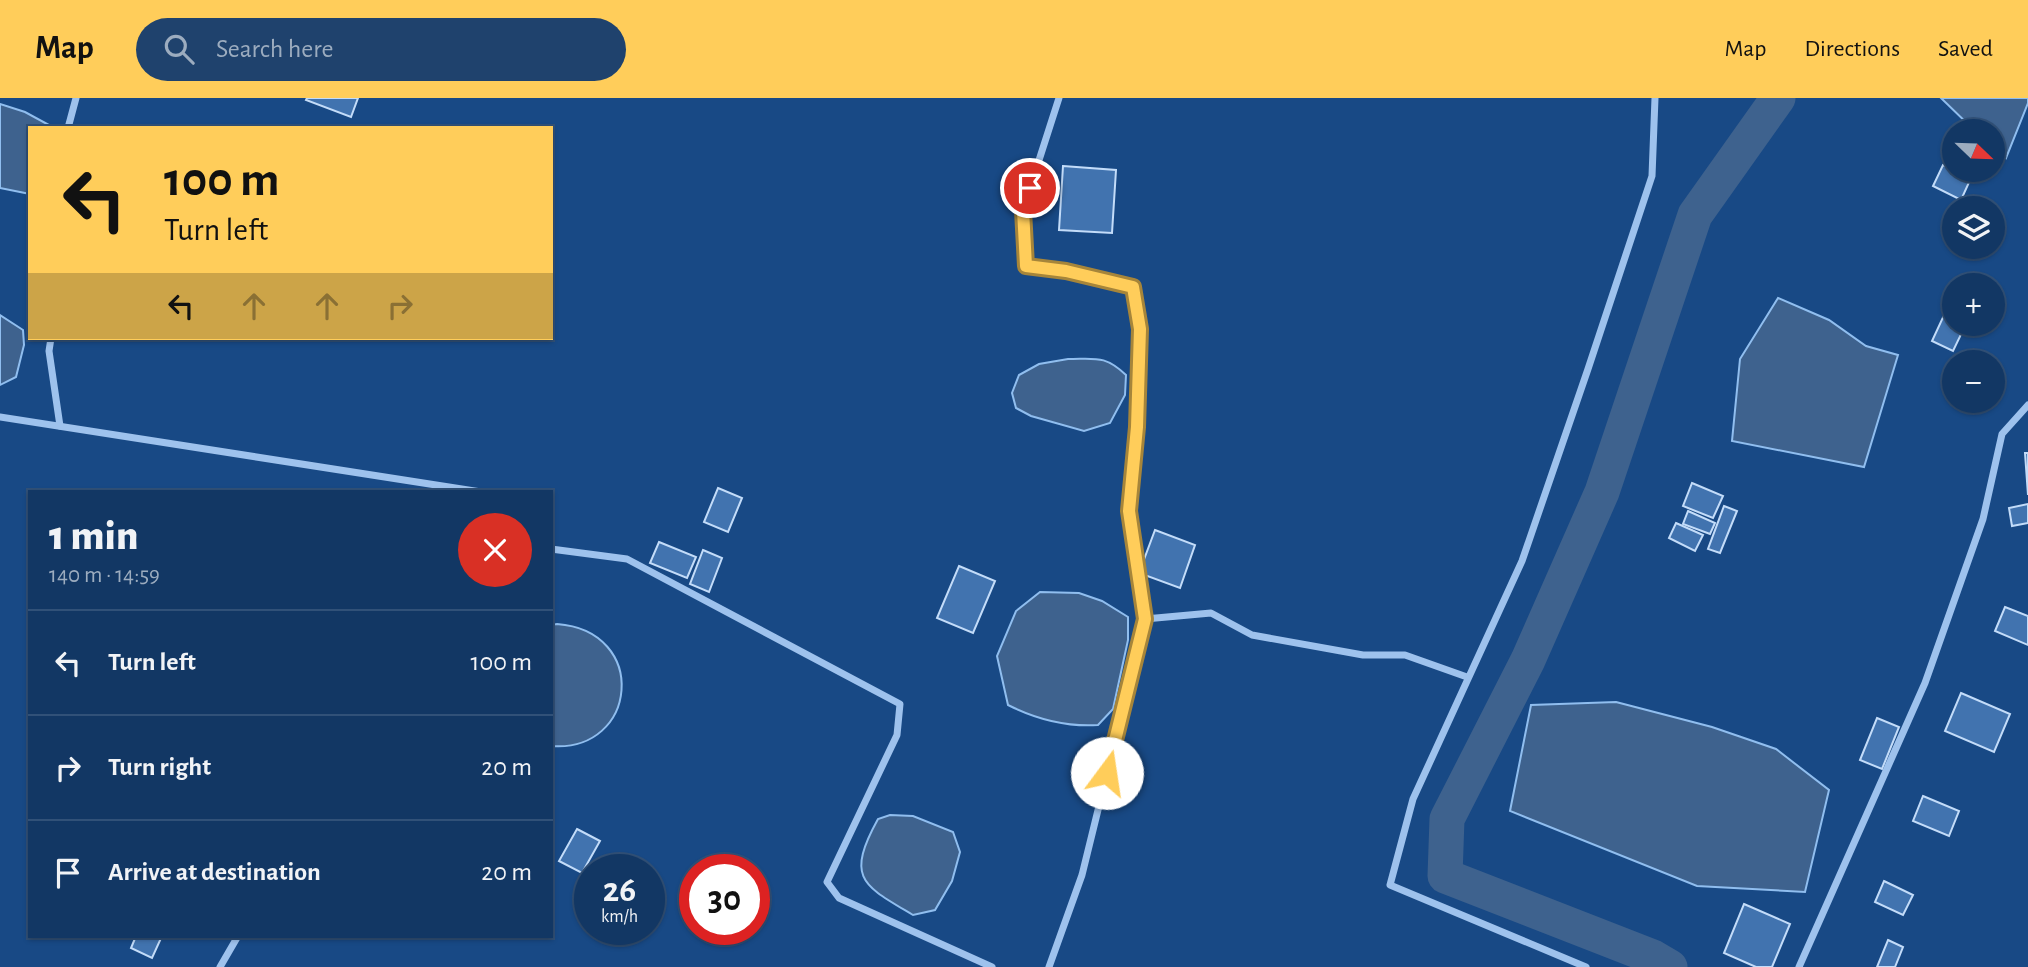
<!DOCTYPE html>
<meta charset="utf-8">
<style>
:root{--surface:#123764;--page:#1f426d;--text:#f1f3f6;--muted:#9cacbf;--line:#315178;--accent:#ffcd5a}
body{margin:0;font-family:"Alegreya Sans",sans-serif;background:var(--page);color:var(--text);height:100vh;display:flex;flex-direction:column;font-size:26px;white-space:nowrap}
*{box-sizing:border-box;margin:0}
p{font-size:23px;color:var(--muted)}
.icon{flex:none;width:38px;height:38px;fill:none;stroke:currentColor;stroke-width:2;stroke-linecap:round;stroke-linejoin:round}
.map{position:relative;flex:1;overflow:hidden}
.drawer{position:absolute;left:28px;top:392px;width:525px;height:448px;display:flex;flex-direction:column;background:var(--surface);border-radius:0px;box-shadow:0 2px 5px #0004,0 0 0 2px var(--line)}
.drawer>*{flex:none}
.hud{position:absolute;left:28px;top:28px;width:525px;height:214px;border-radius:0px;box-shadow:0 2px 5px #0004,0 0 0 2px var(--line);background:#ffcd5a;color:#111;overflow:hidden}
.needle{width:46px;rotate:113deg}
.controls{position:absolute;left:1942px;top:21px;display:grid;gap:14px}
.controls a{display:grid;place-items:center;width:63px;height:63px;border-radius:50%;background:var(--surface);box-shadow:0 2px 5px #0004,0 0 0 2px var(--line);font-size:35px}
.speed{position:absolute;left:574px;top:756px;display:flex;gap:14px;font-size:35px;font-weight:700;text-align:center}
.speed>*{display:grid;place-content:center;width:91px;height:91px;border-radius:50%;background:var(--surface);box-shadow:0 2px 5px #0004,0 0 0 2px var(--line);line-height:1}
.speed small{font-size:18px;font-weight:400}
.speed .limit{border:10px solid #d22;background:#fff;color:#111}
.pin{position:absolute;display:grid;place-items:center;width:60px;height:60px;color:#fff;margin:-30px;border:4px solid #fff;border-radius:50%;box-shadow:0 2px 7px #0007}
.me{position:absolute;width:77px;margin:-38px;rotate:14deg;stroke-linejoin:round;filter:drop-shadow(0 0 5px #0008)}
.turn{display:flex;align-items:center;gap:24px;height:147px;padding:0 21px;font-size:32px}
.turn .icon{width:91px;height:91px;stroke-width:2.5}
.turn b{display:block;font-size:49px;line-height:60px}
.lanes{display:flex;align-items:center;height:66px;padding:0 21px;background:#0003;justify-content:center;gap:35px;direction:ltr}
.lanes .off{opacity:.35}
.round{display:grid;place-items:center;flex:none;width:74px;height:74px;border-radius:37px;background:var(--page)}
.summary{display:flex;align-items:center;justify-content:space-between;height:119px;padding:0 21px}
h1{font-size:42px;font-weight:800;line-height:52px}
ul{padding:0;list-style:none}
li{display:flex;align-items:center;gap:21px;height:105px;padding:0 21px;border-top:2px solid var(--line)}
li div{flex:1}
li b{display:block;font-size:26px}
li em{font-style:normal}
header{display:flex;align-items:center;gap:42px;box-sizing:border-box;height:98px;padding:0 35px;background:var(--accent);color:#111}
header strong{font-size:33px}
nav{display:flex;gap:38px;margin-inline-start:auto;font-size:24px}
.search{width:490px;height:63px;background:var(--page);display:flex;align-items:center;gap:18px;box-sizing:border-box;padding:0 24px;border-radius:38px;color:var(--muted);font-size:26px}
.map>svg:first-child{display:block}
.water{fill:#3e628e;stroke:#90beef;stroke-width:2}
.lines{fill:none;stroke-linecap:round;stroke-linejoin:round}
.canal{stroke:#3e628e;stroke-width:35}
.building{fill:#4173af;stroke:#c3dcf9;stroke-width:2}
.minor{stroke:#9ec2ed;stroke-width:7}
.route-casing{stroke:#a6853a;stroke-width:18}
.route{stroke:#ffcd5a;stroke-width:12}
</style>
<header>
<strong>Map</strong>
<div class="search"><svg class="icon" aria-label="search" viewBox="0 0 24 24"><circle cx="10" cy="10" r="6"/><path d="M15 15l6 6"/></svg>Search here</div>
<nav><a>Map</a><a>Directions</a><a>Saved</a></nav>
</header>
<div class="map">
<svg width="2028" height="869" viewBox="0 0 2028 869">
<rect width="100%" height="100%" fill="#184985"/>
<g class="water">
<path d="M1941,0H2028V5L2006,60L1993,49V33H1975Z"/>
<path d="M0,6L25,14L49,27L50,30H30V96L0,90Z"/>
<path d="M1778,200L1829,222L1866,248L1898,257L1864,369L1732,343L1740,261Z"/>
<path d="M0,217L23,232L24,247L16,279L0,287Z"/>
<path d="M1068,261C1096,261 1105,257 1126,277L1125,297L1110,325L1084,333L1031,318L1016,310L1012,295L1019,277L1039,266Z"/>
<path d="M1040,494L1079,495L1102,503L1128,519V542L1113,611L1098,627C1067,629 1036,621 1008,607L997,558L1016,513Z"/>
<path d="M557,526C650,533 638,655 551,648V527Z"/>
<path d="M1616,604L1712,629L1776,651L1829,692L1805,794L1697,788L1510,713L1531,607Z"/>
<path d="M890,717L913,718L953,734L960,754L952,783L935,812L913,817C863,787 845,781 878,721Z"/>
</g>
<g class="lines">
<path class="canal" d="M1670,869L1653,859L1445,778L1447,721L1528,562L1602,394L1695,117L1778,0"/>
</g>
<g class="building">
<path d="M307,0H358L351,19L306,2Z"/>
<path d="M1943,67L1971,80L1961,102L1933,88Z"/>
<path d="M1063,68L1116,72L1112,135L1059,132Z"/>
<path d="M1976,99L1998,111L1993,120V110H1970Z"/>
<path d="M1945,215L1955,220V226H1966L1953,253L1932,243Z"/>
<path d="M2025,355H2028V397Z"/>
<path d="M1692,385L1723,398L1713,420L1683,408Z"/>
<path d="M718,390L742,400L728,434L704,424Z"/>
<path d="M2028,406V425L2012,428L2009,410Z"/>
<path d="M1724,408L1737,413L1720,455L1708,451Z"/>
<path d="M1688,413L1715,425L1710,436L1683,426Z"/>
<path d="M1676,425L1703,437L1695,453L1669,440Z"/>
<path d="M1155,432L1195,447L1180,490L1139,475Z"/>
<path d="M659,444L696,459L687,480L650,465Z"/>
<path d="M703,452L722,460L709,494L690,486Z"/>
<path d="M959,468L995,483L973,535L937,520Z"/>
<path d="M2005,509L2028,518V547L1995,533Z"/>
<path d="M1961,595L2010,616L1994,654L1945,633Z"/>
<path d="M1877,620L1899,629L1882,671L1860,662Z"/>
<path d="M1923,698L1959,713L1949,738L1913,723Z"/>
<path d="M577,731L600,743L582,775L559,763Z"/>
<path d="M1884,783L1913,797L1903,817L1875,804Z"/>
<path d="M1744,806L1790,826L1772,869H1756L1724,855Z"/>
<path d="M136,838H162L152,860L131,850Z"/>
<path d="M1888,842L1903,849L1895,869H1877Z"/>
</g>
<g class="lines">
<g class="minor">
<path d="M68,30L76,0"/>
<path d="M51,240L49,253L60,328"/>
<path d="M0,319L481,394"/>
<path d="M551,451L627,461L900,606L897,637L827,784L839,800L992,869"/>
<path d="M1145,521L1211,515L1252,537L1363,557H1405L1467,579"/>
<path d="M220,869L238,838"/>
<path d="M1049,869L1082,777L1145,521L1129,413L1137,329L1140,231L1133,189L1066,172L1026,168L1023,112L1059,0"/>
<path d="M1586,869L1390,787L1413,701L1522,463L1588,271L1652,78L1655,0"/>
<path d="M1799,869L1925,585L1983,421L2002,336L2028,307"/>
</g>
</g>
<g class="lines">
<g class="route-casing">
<path id="route" d="M1030,90L1023,112L1026,168L1066,173L1133,189L1140,231L1137,329L1129,413L1145,521L1107,675"/>
</g>
<use href="#route" class="route"/>
</g>
</svg>
<div class="controls">
<a><svg class="needle" viewBox="-14 -14 28 28"><path d="M0-13l5 13h-10z" fill="#e53935"/><path d="M0 13l5-13h-10z" fill="#9cacbf"/></svg></a>
<a><svg class="icon" aria-label="layers" viewBox="0 0 24 24"><path d="M12 4l9 5-9 5-9-5zM3 14l9 5 9-5"/></svg></a>
<a>+</a>
<a>−</a>
</div>
<div class="speed"><div>26<small>km/h</small></div><div class="limit">30</div></div>
<div class="pin" style="left:1030px;top:90px;background:#d93025"><svg class="icon" aria-label="arrive" viewBox="0 0 24 24"><path d="M6 21V4h12l-3 4 3 4H6"/></svg></div>
<svg class="me" style="left:1107px;top:675px" viewBox="-20 -20 40 40"><circle r="19" fill="#fff"/><path d="M0-13L10 11 0 6-10 11z" fill="#ffcd5a"/></svg>
<div class="hud">
<div class="turn"><svg class="icon" aria-label="left" viewBox="0 0 24 24"><path d="M17 20v-9H6M10 6l-5 5 5 5"/></svg><div><b>100 m</b>Turn left</div></div>
<div class="lanes"><svg class="icon" aria-label="left" viewBox="0 0 24 24"><path d="M17 20v-9H6M10 6l-5 5 5 5"/></svg><svg class="icon off" aria-label="ahead" viewBox="0 0 24 24"><path d="M12 20V5M6 11l6-6 6 6"/></svg><svg class="icon off" aria-label="ahead" viewBox="0 0 24 24"><path d="M12 20V5M6 11l6-6 6 6"/></svg><svg class="icon off" aria-label="right" viewBox="0 0 24 24"><path d="M7 20v-9h11M14 6l5 5-5 5"/></svg></div>
</div>
<section class="drawer">
<div class="summary"><div><h1>1 min</h1><p>140 m · 14:59</p></div><a class="round" style="background:#d93025;color:#fff"><svg class="icon" aria-label="close" viewBox="0 0 24 24"><path d="M6 6l12 12M18 6L6 18"/></svg></a></div>
<ul>
<li><svg class="icon" aria-label="left" viewBox="0 0 24 24"><path d="M17 20v-9H6M10 6l-5 5 5 5"/></svg><div><b>Turn left</b></div><em>100 m</em></li>
<li><svg class="icon" aria-label="right" viewBox="0 0 24 24"><path d="M7 20v-9h11M14 6l5 5-5 5"/></svg><div><b>Turn right</b></div><em>20 m</em></li>
<li><svg class="icon" aria-label="arrive" viewBox="0 0 24 24"><path d="M6 21V4h12l-3 4 3 4H6"/></svg><div><b>Arrive at destination</b></div><em>20 m</em></li>
</ul>
</section>
</div>
